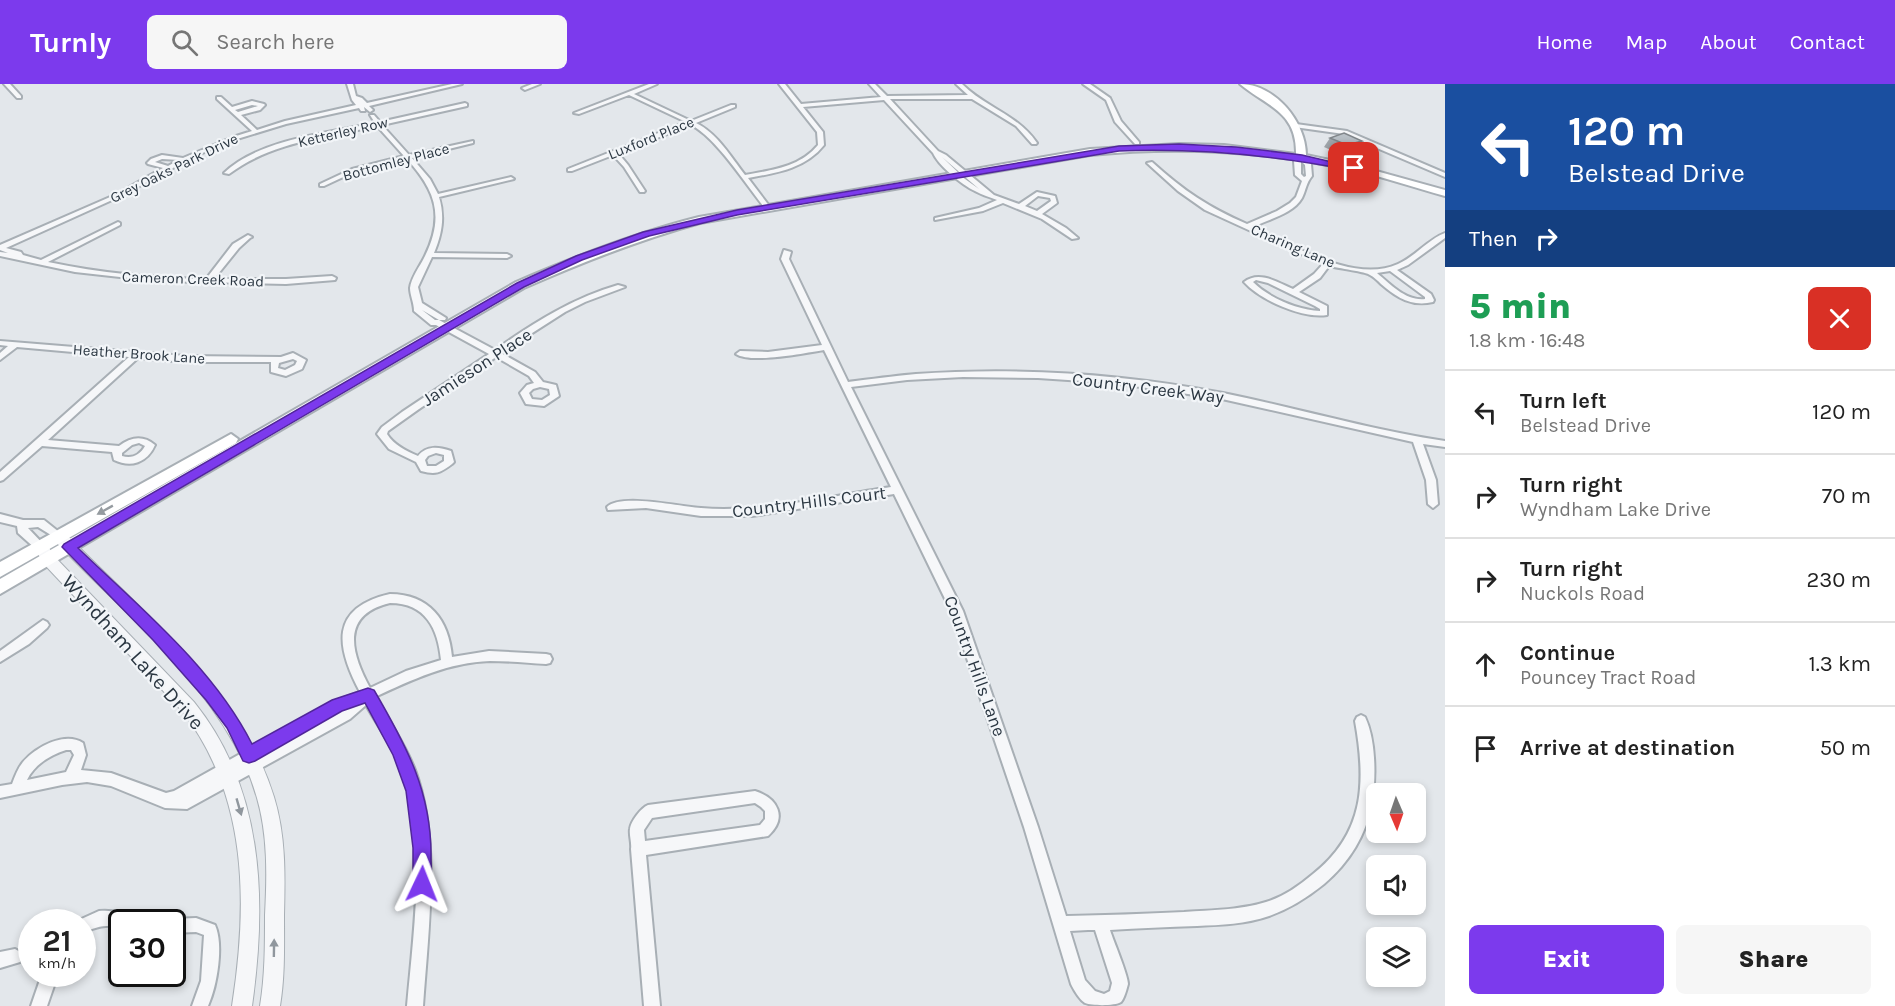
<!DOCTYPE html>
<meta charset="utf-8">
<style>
:root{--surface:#fff;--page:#f6f6f6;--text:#222;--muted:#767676;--line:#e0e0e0;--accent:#7c3aed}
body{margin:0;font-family:Karla,sans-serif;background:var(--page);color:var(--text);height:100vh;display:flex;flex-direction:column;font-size:22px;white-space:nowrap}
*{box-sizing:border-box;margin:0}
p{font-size:20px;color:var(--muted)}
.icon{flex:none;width:33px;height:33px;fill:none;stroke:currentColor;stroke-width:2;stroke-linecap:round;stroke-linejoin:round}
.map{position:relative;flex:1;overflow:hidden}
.panel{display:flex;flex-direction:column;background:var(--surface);width:450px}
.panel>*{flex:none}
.banner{background:#1a4fa0;color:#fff;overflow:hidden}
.needle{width:39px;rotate:178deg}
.buttons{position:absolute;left:1366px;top:699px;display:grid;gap:12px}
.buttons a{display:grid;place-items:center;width:60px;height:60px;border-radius:9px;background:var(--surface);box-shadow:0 3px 9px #0003;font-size:30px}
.speed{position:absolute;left:18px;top:825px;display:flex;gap:12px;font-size:30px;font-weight:700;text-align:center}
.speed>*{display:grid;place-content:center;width:78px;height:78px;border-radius:50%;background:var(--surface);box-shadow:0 3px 9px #0003;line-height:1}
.speed small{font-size:15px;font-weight:400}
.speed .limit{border:3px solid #111;border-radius:9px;background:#fff;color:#111}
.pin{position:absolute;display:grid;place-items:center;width:51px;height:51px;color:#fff;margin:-26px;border-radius:12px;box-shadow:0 3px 9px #0006}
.me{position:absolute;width:66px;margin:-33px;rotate:2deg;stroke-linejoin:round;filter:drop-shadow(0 0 4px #0008)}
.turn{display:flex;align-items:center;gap:21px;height:126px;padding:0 24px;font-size:27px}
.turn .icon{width:78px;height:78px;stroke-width:2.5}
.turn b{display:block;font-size:42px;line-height:51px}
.then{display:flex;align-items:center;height:57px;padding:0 24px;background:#0003;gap:12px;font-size:22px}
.round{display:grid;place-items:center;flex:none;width:63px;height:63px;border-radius:9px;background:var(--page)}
.headline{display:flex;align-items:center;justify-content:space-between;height:102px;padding:0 24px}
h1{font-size:36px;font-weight:800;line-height:45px;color:#1e9e55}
.cta{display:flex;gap:12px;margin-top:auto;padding:12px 24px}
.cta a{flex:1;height:69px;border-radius:9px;background:var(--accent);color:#fff;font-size:24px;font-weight:800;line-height:69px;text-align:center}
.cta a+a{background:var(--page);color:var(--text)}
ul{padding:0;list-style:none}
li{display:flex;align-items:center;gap:18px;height:84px;padding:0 24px;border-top:2px solid var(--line)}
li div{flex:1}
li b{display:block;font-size:22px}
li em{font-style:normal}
header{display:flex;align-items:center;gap:36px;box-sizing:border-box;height:84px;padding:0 30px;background:var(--accent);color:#fff}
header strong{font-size:28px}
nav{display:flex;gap:33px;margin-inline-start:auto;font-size:21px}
.search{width:420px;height:54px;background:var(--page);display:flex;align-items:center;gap:15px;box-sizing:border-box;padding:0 21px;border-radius:9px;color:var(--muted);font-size:22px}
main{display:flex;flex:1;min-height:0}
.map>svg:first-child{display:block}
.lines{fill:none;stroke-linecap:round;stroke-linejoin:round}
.minor-casing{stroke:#a8afb5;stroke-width:4}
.tertiary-casing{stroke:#a8afb5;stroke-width:2}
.secondary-casing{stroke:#a8afb5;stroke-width:4}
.minor{fill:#f6f7f9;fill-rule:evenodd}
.tertiary{fill:#f6f7f9;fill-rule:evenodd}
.secondary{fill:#fff;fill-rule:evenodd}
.wall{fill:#a0a6ab}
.shaded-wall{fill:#82878b}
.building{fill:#bac1c7;stroke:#82878b;stroke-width:1.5}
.oneway{fill:#959ba0}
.oneway2{fill:#90979e}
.route{fill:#7c3aed;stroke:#51269a;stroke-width:1.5}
.labels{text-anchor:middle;stroke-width:4.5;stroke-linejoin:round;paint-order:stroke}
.far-street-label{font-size:15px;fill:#2b3742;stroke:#f2f5f8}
.street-label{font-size:18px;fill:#2b3742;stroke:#f2f5f8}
.near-street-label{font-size:21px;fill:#2b3742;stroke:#f2f5f8}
</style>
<header>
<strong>Turnly</strong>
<div class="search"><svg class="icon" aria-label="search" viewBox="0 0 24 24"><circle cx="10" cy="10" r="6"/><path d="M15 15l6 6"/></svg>Search here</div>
<nav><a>Home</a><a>Map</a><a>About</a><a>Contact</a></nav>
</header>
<main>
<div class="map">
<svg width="1445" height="922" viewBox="0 0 1445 922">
<rect width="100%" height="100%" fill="#e3e7eb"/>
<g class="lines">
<g class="minor-casing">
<g id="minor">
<path d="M4,0H10L21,12V14H17Z"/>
<path d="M347,0H353L356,12L362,14L367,19L452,0H462L369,22L373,26L370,28L364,23L365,27H361L359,24L286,40L237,55L195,72L121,112L6,164L21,168L23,171L41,176L118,138L120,139V141L48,178C100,189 153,194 206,195L233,160L248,151L252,153L250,154L239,164L214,195H286L332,192L336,194L335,196L286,200L156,197L75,188L0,172V168L8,169L0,166V161L117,110L163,84L148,80L147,79L151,75L162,71L183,74L233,53L252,47L217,15V13H221L232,23L252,17L264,20L265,21L260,26L241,31L257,46L285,37L356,21L352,16ZM252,21L258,22L238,28L235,26ZM162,75L179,76L168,82L155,78Z"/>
<path d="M532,0H540L525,6L522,4Z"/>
<path d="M649,0H657L634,10L691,37L731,21H735V23L696,39C717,49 731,73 745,91C772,86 800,83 818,61L817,48L779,0H785L801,20L881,13L869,0H875L887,12L968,11L956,0H962C986,24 1017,30 1037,59L1036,60H1032L1016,42L972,15H890L938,67L946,71L994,111L1019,120L1037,108L1055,112L1057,119L1042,130L1066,144L1078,154L1072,155L1042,135L1003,119L983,127L935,136V134L979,124L997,116C990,113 982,111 975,107C962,101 938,81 933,69L884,16L803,23L823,48L824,61C805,85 776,89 748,94L770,123L767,125L765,124C746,101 716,53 691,41L618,69L628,81L645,107L644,108H640L624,83L613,71L572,87H568V85L686,38L629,11L579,30L574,29ZM942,73L979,105L965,95ZM1038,112L1050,114L1051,117L1037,127L1025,122Z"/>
<path d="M1083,0H1090L1110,14L1121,37L1139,58V60H1135L1115,38L1106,16Z"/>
<path d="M465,19L467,20V22L382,41L409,71L473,57V59L412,74L430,95L438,110L511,93L514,95L439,113C445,133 442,150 434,169L507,170L511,172L507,174L432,173L418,203L422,219L446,234L445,236H439L422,226L435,236H439L495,266C533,239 573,214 618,201L625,203L585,218L565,228L501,269L535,288L543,298L556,301L559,312L544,322L526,320L520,309L527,301L534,299L529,292L496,273L419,325L388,347L387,350C394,361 406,367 418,372C427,361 439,363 451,367L454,378L452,380C440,389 436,391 421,387L416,378L389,365L377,350L382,343L402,328L489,270L436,241H431L414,227C414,219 410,211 410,204C411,194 420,182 424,174C445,133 436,107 407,75L356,87L324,102H320V100L352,85L404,72L377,42C327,53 271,58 229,90L224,89C259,55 328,49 375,39L370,31H374L380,38ZM540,303L549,305L550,311L542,316L532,315L529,309L533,305ZM436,369L444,371V377L436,382H427L425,376L428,372Z"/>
<path d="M1296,40L1347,47L1445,89V93L1344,50L1294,43V41Z"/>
<path d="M1301,72L1311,80L1312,92C1306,99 1306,106 1302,114C1293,130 1269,135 1253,143C1293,161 1354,200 1398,180C1416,172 1427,156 1445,149V154L1408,181L1397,186L1431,210L1434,216L1433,218C1412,223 1397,214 1381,200C1378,197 1374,193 1370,191C1367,188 1337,184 1329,182L1320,194L1299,208L1327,222V231C1303,235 1260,216 1244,198C1259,186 1277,198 1293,205L1314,190L1323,180L1205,126L1178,107L1147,79L1152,78C1184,107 1208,123 1247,140L1277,127L1290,119L1296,113L1302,97L1295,91L1294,77ZM1301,77L1305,81L1306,92L1304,93L1301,90ZM1390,187L1425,213V215C1406,217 1391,201 1377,189ZM1256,196L1268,199L1315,222L1320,225V227C1298,226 1269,214 1253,198Z"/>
<path d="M784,166L791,168L789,175L848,298C871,295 893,292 916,290C1018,283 1123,290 1223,309C1298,324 1370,346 1445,357V363L1423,360L1436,396L1438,420L1433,424L1428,420L1426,396L1413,358L1222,315L1113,299L1038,294L963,293L907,296L851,303L963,527L1038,743L1066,832C1105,831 1145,830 1184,828C1211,826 1240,826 1266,818C1283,813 1299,802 1313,790C1365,749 1366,698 1355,637L1357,633L1361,631L1365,633C1376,656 1376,694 1372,719C1366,751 1349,779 1324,800C1308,813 1289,825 1269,832C1246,840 1221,841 1197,842C1168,843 1139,844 1110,846C1113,856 1128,891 1128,900C1127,904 1124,915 1121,918C1115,922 1093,922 1085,919C1079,915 1074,906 1071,900L1024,743L951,527L894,410L752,432H701L646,424L608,426L607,423C621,409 681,423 701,424C761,429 831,412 891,403L824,266C805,269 751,280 736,270L740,267L768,268L822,261L781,175ZM1088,846H1095L1112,899L1110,907L1104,910L1095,907L1085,896L1070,847Z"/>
<path d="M0,257L185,272L281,273L293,269L306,276L302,285L286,292L271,288V278H185L138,274L48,356L119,362C131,353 143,351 155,361C147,379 131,384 114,376L112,368L42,362L3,396L0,397V388L129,273L17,263L0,276V269L8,262L0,261ZM293,275L297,277L295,281L285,286L278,284L279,279ZM139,359L145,362C140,371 132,375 122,372V369L132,361Z"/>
<path d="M0,430L23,436H44L64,452L59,456L38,443L28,444L46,463L45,466H37L18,449L17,442L0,438Z"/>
<path d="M390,510C429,510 449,536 452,573L489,567L546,570L550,571L552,575L550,579L546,580C528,579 509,577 490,577C450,578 411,596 375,613C389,637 405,660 415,686C441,755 428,849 423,922H407C413,852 428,751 402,685C393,663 378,642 366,621L350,635L187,725L165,724L111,702L87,698L62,701L0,714V702L12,700C15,692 18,684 23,678C36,663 65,647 83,659L86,671L81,686L111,689L166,709L174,707L333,618L360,608C336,563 329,524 390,510ZM390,519C426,519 438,545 441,576L406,587L370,604C351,569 340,531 390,519ZM344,625L342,627L299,650L341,626ZM66,666H71L74,671L66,688L27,696C34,681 50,671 66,666Z"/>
<path d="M43,536L47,538L49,541L47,544L29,560L0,578V567Z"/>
<path d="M755,707C778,714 788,734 768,752L646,771L660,922H644L631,765C632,759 629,751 630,745C631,737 641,724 648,721ZM755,719L761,723L765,727V735L760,741L645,757L644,746L652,734Z"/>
<path d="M99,827C111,826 122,828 133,833L135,838H122V843C106,840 96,843 82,849V838H76L77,837Z"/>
<path d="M196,834L215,841C224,861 217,902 208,922H192L201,897L204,851L196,848L172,849V838H166L172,835Z"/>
<path d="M15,865L20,868L23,873L20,878L0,884V868Z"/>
<path d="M42,890H58L47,922H31Z"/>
</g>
</g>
<g class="tertiary-casing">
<g id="tertiary">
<path d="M59,447L64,448C141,528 240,603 274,713C286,752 285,792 284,831C284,862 285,892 280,922H260C265,892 265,862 265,831C267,792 268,752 257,714C228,611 125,531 54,456L52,452Z"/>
<path d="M42,459L47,460L53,471L194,618C264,705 267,816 252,922H232C248,820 248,713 183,628L43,479L35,464L37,460Z"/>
</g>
</g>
<g class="secondary-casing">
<g id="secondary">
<path d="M1240,0C1275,0 1306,38 1306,71L1358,82L1445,106V112C1416,104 1387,94 1357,87C1269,67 1180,62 1090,71L700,139C638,156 583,178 524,204L0,510V495L516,198C576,172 635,149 699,133L1090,65L1179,60L1224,61L1296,70C1297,27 1266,22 1240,0Z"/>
<path d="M231,350L238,355L236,359L0,493V478Z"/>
</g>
</g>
<use href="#minor" class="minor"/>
<use href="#tertiary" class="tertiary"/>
<use href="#secondary" class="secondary"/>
</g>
<path class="wall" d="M1344,49L1356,67L1342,71L1324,63L1330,54Z"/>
<path class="shaded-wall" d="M1362,57L1356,67L1342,71L1347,61Z"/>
<path class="building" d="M1344,49L1362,57L1347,61L1330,54Z"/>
<defs><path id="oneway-solid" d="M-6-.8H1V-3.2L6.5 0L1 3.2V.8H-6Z" transform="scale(1.5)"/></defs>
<use class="oneway" href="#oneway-solid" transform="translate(105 426) rotate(151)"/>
<g class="oneway2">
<use href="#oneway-solid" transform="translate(239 723) rotate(74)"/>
<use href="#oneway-solid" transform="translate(274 864) rotate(-89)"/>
</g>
<path class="route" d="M1179,60L1236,63L1302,71L1358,84L1354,87C1274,71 1200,64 1119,67L737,131L649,152L582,176L524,203L78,464C140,524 213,583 252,660L332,616L368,604L374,606C406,661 432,708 431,774C431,785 433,796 428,806L422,809L415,806L413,800V764L406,707L393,671L365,619L342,627L255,677L249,679L243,677L227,644L206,616L153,556L62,463L64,460L517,199L576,172L643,148L737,126L1119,62Z"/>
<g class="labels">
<g class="far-street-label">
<text transform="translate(343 48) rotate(-13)" y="5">Ketterley Row</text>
<text transform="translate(651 54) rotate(-22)" y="5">Luxford Place</text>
<text transform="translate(396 78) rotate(-15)" y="5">Bottomley Place</text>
<text transform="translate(174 84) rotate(-26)" y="5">Grey Oaks Park Drive</text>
<text transform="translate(1293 162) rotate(23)" y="5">Charing Lane</text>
<text transform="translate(193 195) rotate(2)" y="5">Cameron Creek Road</text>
<text transform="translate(139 270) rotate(4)" y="5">Heather Brook Lane</text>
</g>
<g class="street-label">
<text transform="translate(477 283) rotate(-33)" y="6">Jamieson Place</text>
<text transform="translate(1148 304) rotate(7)" y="6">Country Creek Way</text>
<text transform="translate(809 418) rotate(-7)" y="6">Country Hills Court</text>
<text transform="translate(975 582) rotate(70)" y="6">Country Hills Lane</text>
</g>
<g class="near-street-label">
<text transform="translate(133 568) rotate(48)" y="7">Wyndham Lake Drive</text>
</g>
</g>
</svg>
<div class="buttons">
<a><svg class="needle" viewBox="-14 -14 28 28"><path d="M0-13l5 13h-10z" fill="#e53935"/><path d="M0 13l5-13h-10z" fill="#767676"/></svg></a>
<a><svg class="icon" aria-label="sound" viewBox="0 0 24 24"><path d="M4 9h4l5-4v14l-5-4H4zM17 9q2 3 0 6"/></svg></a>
<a><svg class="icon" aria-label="layers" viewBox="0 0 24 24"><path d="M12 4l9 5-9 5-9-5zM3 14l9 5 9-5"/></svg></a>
</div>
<div class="speed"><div>21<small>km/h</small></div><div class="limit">30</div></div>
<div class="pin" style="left:1354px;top:84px;background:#d93025"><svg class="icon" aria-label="arrive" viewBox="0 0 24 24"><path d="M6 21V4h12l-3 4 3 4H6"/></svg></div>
<svg class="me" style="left:422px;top:800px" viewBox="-20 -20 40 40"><path d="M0-17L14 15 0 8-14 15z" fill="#7c3aed" stroke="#fff" stroke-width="4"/></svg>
</div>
<section class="panel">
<div class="banner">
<div class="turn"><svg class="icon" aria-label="left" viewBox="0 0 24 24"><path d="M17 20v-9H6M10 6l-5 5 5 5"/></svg><div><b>120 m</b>Belstead Drive</div></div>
<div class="then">Then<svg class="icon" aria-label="right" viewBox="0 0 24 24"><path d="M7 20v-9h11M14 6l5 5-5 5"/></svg></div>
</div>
<div class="headline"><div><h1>5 min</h1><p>1.8 km · 16:48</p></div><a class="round" style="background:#d93025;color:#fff"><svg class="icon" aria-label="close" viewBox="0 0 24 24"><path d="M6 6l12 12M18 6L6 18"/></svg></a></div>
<ul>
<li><svg class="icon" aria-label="left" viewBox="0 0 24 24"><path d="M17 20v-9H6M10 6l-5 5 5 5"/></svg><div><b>Turn left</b><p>Belstead Drive</p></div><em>120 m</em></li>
<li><svg class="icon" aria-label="right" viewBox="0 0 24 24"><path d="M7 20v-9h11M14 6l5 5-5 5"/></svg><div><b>Turn right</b><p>Wyndham Lake Drive</p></div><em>70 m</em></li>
<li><svg class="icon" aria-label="right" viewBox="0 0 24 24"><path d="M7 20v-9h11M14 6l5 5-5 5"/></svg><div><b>Turn right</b><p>Nuckols Road</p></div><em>230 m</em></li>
<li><svg class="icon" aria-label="ahead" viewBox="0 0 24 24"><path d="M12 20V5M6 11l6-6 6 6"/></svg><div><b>Continue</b><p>Pouncey Tract Road</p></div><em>1.3 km</em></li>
<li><svg class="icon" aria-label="arrive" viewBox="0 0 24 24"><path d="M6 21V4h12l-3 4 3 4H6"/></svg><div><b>Arrive at destination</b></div><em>50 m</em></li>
</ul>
<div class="cta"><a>Exit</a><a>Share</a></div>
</section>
</main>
